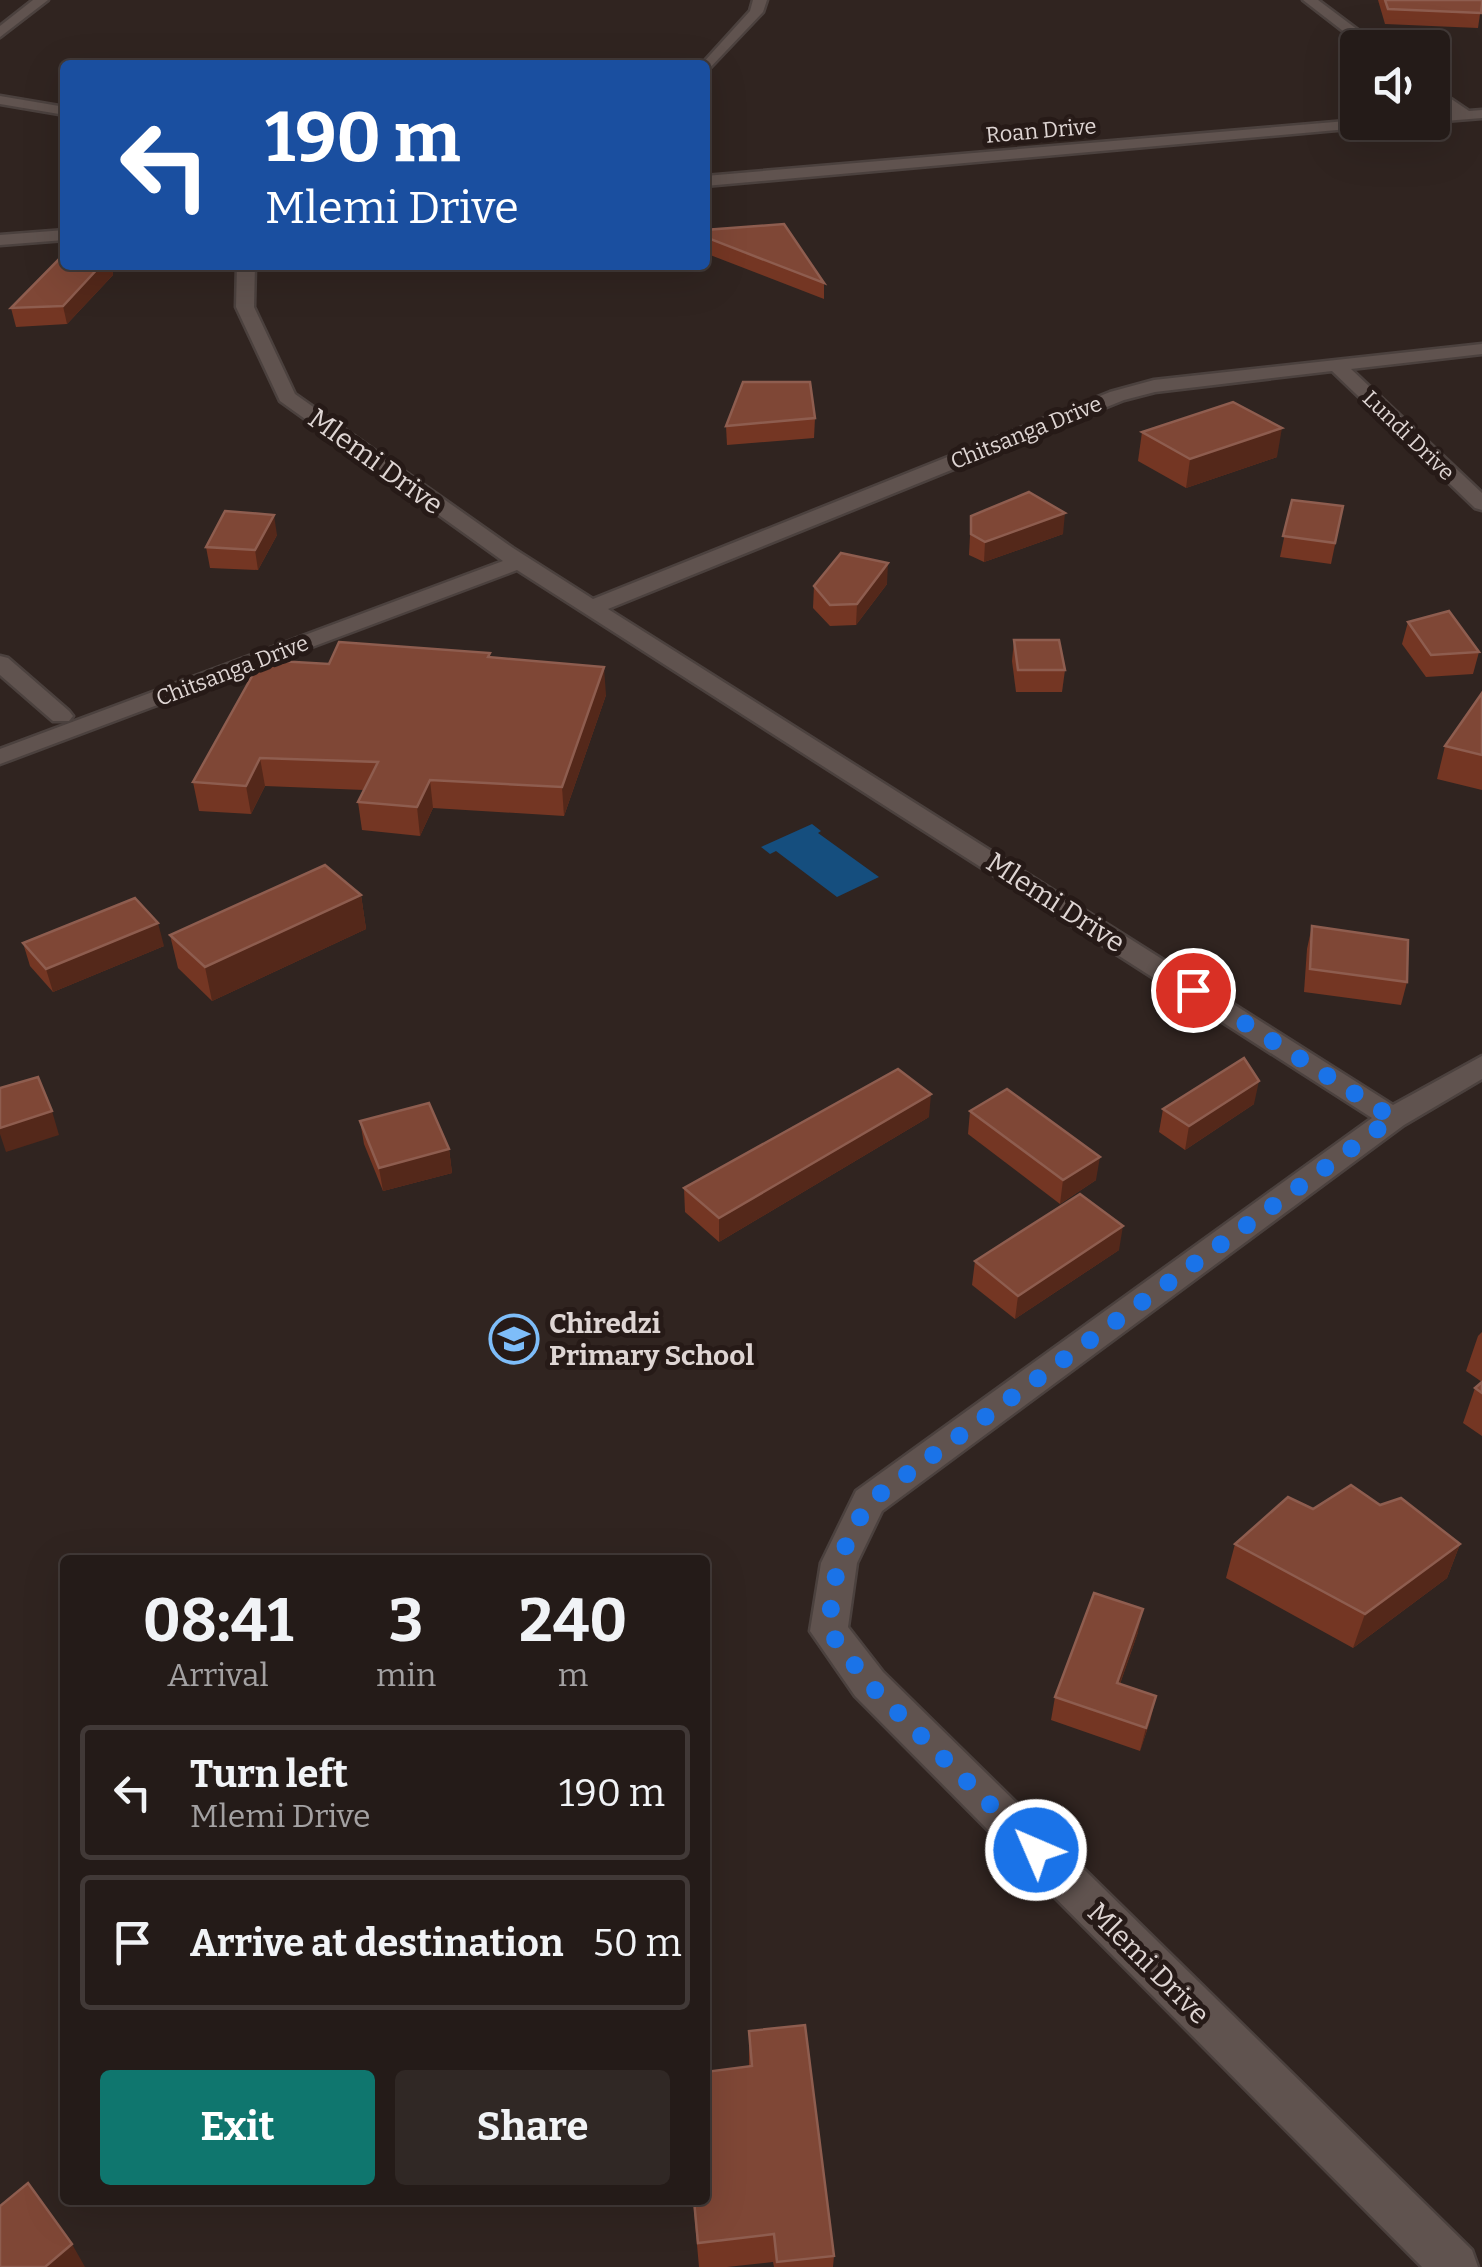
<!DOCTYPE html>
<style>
:root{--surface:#241b18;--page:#302825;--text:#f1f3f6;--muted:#a3a1a2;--line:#413937;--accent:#0f766e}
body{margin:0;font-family:Bitter,serif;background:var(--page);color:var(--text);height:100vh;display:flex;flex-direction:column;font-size:38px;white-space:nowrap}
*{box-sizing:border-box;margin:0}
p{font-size:32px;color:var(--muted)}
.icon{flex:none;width:55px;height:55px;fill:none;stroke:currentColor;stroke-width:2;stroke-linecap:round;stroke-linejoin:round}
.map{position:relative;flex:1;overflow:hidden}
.details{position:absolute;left:60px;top:1555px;width:650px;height:650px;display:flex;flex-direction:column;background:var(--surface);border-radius:10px;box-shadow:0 10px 40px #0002,0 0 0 2px var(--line)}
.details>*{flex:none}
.hud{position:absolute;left:60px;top:60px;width:650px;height:210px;border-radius:10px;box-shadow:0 10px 40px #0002,0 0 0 2px var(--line);background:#1a4fa0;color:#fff;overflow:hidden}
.fabs{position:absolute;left:1340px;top:30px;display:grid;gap:20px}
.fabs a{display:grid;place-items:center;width:110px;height:110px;border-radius:10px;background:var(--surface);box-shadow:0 10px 40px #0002,0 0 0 2px var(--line);font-size:50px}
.pin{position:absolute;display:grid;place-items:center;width:85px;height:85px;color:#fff;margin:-42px;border:5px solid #fff;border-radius:50%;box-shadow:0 2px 10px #0007}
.me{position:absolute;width:110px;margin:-55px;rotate:315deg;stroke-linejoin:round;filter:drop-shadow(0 0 8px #0008)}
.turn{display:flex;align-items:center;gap:35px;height:210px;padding:0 40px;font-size:45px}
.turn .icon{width:130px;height:130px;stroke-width:2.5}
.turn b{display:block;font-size:70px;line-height:85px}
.eta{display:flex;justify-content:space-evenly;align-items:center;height:170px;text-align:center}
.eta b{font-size:60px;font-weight:700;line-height:70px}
.cta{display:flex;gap:20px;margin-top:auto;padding:20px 40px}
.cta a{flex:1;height:115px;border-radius:10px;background:var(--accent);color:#fff;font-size:40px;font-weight:700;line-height:115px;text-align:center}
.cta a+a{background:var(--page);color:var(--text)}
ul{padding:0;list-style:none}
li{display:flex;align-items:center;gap:30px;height:135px;margin:0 20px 15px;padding:0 20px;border:5px solid var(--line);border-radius:10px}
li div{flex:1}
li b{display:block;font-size:38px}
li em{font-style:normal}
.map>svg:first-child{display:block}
.water{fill:#154e7e}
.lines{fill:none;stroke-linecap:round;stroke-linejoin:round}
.minor-casing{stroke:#4b413e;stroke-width:5}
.minor{fill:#60534f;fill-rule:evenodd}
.wall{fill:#743623}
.shaded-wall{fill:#54281a}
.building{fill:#7f4736;stroke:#8e5d4f;stroke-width:2.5}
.route{stroke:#1a73e8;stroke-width:18;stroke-dasharray:0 32.4}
.labels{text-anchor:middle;stroke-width:10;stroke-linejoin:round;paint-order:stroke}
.far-street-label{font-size:22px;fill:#ded5d3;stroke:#261a17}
.street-label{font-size:28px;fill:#ded5d3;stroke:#261a17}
.poi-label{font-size:28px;font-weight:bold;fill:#ded5d3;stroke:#261a17;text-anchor:start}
</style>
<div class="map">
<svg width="1482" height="2267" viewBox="0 0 1482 2267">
<rect width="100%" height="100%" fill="#302420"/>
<path class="water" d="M812,824L821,831L818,833L879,877L837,897L776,851L770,854L761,847Z"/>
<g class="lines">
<g class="minor-casing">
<g id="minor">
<path d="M33,0H48L0,37V26Z"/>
<path d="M753,0H767L763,12L705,73V65H701L750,11Z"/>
<path d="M1303,0H1318L1382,48H1365Z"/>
<path d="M1432,86L1469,111L1482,110V118L1432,122V113L1452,112L1432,97Z"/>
<path d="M0,96L65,107V115L0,104Z"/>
<path d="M1358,120L1389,122L1382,126L705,186V176Z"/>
<path d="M65,230V240L0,245V235Z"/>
<path d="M237,265H255L254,307L295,394L513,548L593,599L1110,392L1154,380L1482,344V354L1351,369L1482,493V510L1475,508L1332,371L1155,392L1124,400L608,609L1393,1105L1482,1056V1079L1404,1125L882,1511L857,1563L848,1627L883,1672L1472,2250L1478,2267H1422L855,1696L810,1631L821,1563L856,1491L1372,1118L517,570L0,764V749L503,561L280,401L236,307Z"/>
<path d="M0,656L8,658L69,711L73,716L69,721H53L0,675Z"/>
</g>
</g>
<use href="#minor" class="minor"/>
</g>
<g class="wall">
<path d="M1378,0H1482L1478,28L1385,24Z"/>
<path d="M705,230L824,283V299L705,253Z"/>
<path d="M65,265H111L113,275L67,324L16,327L11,308Z"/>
<path d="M815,418L814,438L727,445L726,426Z"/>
<path d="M1142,432L1277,457L1186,488L1138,461Z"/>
<path d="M1292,500L1343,506L1331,564L1280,557Z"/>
<path d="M971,516L1063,534L984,562L969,555Z"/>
<path d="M277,535L258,570L210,568L206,547Z"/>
<path d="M887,584L856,625L830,626L813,608L814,586Z"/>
<path d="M1408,622L1479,652L1473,674L1426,677L1402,644Z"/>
<path d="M1014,640L1065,670L1062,692H1016L1012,661Z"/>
<path d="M490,657L606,695L564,816L433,808L420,836L362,830L358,802L364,790L265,786L251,814L199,811L193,782L329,664Z"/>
<path d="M1482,693V790L1437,779L1445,746Z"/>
<path d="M361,895L366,929L212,1001L178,968L170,935Z"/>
<path d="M1312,926L1407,982L1401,1005L1304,992L1307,949Z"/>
<path d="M23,943L164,946L53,992L30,966Z"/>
<path d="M1254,1104L1185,1150L1159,1132L1163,1109Z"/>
<path d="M970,1111L1096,1180L1060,1204L968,1134Z"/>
<path d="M929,1117L719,1242L685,1212L684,1188Z"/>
<path d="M360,1121L449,1149L452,1173L383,1191L364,1144Z"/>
<path d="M1119,1250L1015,1319L972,1285L975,1261Z"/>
<path d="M1482,1332V1382L1466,1371L1478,1336Z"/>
<path d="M1482,1382V1436L1463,1423L1475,1388Z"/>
<path d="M1380,1505L1460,1544L1447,1578L1353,1648L1226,1578L1235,1544L1313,1509Z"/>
<path d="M1138,1632L1120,1684L1151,1718L1140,1751L1051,1720L1055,1697Z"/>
<path d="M749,2031L834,2256L833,2267H774L773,2262L727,2267H699L693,2200H705L749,2066Z"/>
</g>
<g class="shaded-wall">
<path d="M101,265H111L113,275L67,324L63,306Z"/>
<path d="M1282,428L1277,457L1186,488L1190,459Z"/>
<path d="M1065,513L1063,534L984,562L985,542Z"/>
<path d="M274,515L277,535L258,570L255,550Z"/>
<path d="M888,563L887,584L856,625L857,604Z"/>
<path d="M604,667L606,695L564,816L562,787Z"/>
<path d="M260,758L265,786L251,814L246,786Z"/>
<path d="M430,780L433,808L420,836L417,807Z"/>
<path d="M361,895L366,929L212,1001L205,967Z"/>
<path d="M158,923L164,946L53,992L46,969Z"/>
<path d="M1259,1081L1254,1104L1185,1150L1189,1126Z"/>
<path d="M931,1094L929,1117L719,1242V1218Z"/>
<path d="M52,1111L59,1135L6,1152L0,1134V1128Z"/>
<path d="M449,1149L452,1173L383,1191L379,1168Z"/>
<path d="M1100,1157L1096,1180L1060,1204L1063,1180Z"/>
<path d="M1123,1226L1119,1250L1015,1319L1018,1296Z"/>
<path d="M1460,1544L1447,1578L1353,1648L1365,1614Z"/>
<path d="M1143,1609L1138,1632L1112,1706L1117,1683Z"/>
<path d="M1156,1696L1151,1718L1140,1751L1146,1728Z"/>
<path d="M72,2244L85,2267H45Z"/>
</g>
<g class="building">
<path d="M1385,0H1482V4L1481,13L1388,9Z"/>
<path d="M784,224L824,283L705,237V230Z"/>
<path d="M64,254L65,265H101L63,306L11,308Z"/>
<path d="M743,382H810L815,418L726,426Z"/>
<path d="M1233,402L1282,428L1190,459L1142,432Z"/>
<path d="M1029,492L1065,513L985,542L971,534V516Z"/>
<path d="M1292,500L1343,506L1335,543L1283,536Z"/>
<path d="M225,511L274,515L255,550L206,547Z"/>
<path d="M841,553L888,563L857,604L830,605L814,586Z"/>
<path d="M1449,611L1479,652L1431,655L1408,622Z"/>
<path d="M1014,640H1059L1065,670H1018Z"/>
<path d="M339,642L490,653L488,657L604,667L562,787L430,780L417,807L358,802L378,762L260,758L246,786L193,782L261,660L329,664Z"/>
<path d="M1482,693V755L1445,746Z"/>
<path d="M325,865L361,895L205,967L170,935Z"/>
<path d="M135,898L158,923L46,969L23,943Z"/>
<path d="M1312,926L1408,940L1407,982L1310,969Z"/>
<path d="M1244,1058L1259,1081L1189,1126L1163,1109Z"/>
<path d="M898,1069L931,1094L719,1218L684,1188Z"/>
<path d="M38,1077L52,1111L0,1128V1088Z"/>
<path d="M1007,1089L1100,1157L1063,1180L970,1111Z"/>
<path d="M429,1103L449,1149L379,1168L360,1121Z"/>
<path d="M1080,1194L1123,1226L1018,1296L975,1261Z"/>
<path d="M1482,1382V1393L1475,1388Z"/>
<path d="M1351,1485L1380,1505L1401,1498L1460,1544L1365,1614L1235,1544L1288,1497L1313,1509Z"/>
<path d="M1094,1593L1143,1609L1117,1683L1156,1696L1146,1728L1055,1697Z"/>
<path d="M805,2025L834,2256L777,2262L774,2234L698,2243L694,2200H705V2072L752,2066L749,2031Z"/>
<path d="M28,2183L72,2244L45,2267H0V2206Z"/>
</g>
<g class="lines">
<path class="route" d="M1036,1850L869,1684L829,1631C833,1573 839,1552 869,1502L1393,1118L1193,990"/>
</g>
<defs>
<g id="school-ring" transform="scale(2.5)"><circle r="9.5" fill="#261a17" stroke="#7ebdf9" stroke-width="1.5"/><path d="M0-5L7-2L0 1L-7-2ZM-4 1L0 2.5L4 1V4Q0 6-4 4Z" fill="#7ebdf9"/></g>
</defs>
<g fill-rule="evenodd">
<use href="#school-ring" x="514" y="1339"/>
</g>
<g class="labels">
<g class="far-street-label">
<text transform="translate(1041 130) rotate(-5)" y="8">Roan Drive</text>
<text transform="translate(1026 432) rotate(-22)" y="8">Chitsanga Drive</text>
<text transform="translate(1409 435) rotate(44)" y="8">Lundi Drive</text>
<text transform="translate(232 670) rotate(-21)" y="8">Chitsanga Drive</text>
</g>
<g class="street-label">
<text transform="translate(376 461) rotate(36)" y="10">Mlemi Drive</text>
<text transform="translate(1056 902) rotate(33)" y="10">Mlemi Drive</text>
<text transform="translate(1149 1963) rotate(45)" y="10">Mlemi Drive</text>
</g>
<g class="poi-label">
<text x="549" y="1333">Chiredzi<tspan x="549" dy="32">Primary School</tspan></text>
</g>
</g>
</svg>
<div class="fabs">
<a><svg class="icon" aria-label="sound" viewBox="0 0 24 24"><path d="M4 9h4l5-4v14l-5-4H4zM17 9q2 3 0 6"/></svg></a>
</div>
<div class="pin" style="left:1193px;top:990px;background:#d93025"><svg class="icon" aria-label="arrive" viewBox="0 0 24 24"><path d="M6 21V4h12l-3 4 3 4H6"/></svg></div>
<svg class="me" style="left:1036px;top:1850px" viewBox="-20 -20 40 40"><circle r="17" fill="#1a73e8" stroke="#fff" stroke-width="3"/><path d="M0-11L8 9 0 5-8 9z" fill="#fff"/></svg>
<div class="hud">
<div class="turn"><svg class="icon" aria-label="left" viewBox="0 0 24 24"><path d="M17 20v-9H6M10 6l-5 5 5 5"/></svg><div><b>190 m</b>Mlemi Drive</div></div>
</div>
<section class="details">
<div class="eta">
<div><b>08:41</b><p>Arrival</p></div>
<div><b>3</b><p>min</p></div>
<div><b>240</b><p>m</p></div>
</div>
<ul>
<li><svg class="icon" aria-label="left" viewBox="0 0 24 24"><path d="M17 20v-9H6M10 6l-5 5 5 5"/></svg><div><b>Turn left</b><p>Mlemi Drive</p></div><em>190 m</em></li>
<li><svg class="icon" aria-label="arrive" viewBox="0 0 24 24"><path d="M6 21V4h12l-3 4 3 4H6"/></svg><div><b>Arrive at destination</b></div><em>50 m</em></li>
</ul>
<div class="cta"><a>Exit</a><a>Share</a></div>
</section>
</div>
